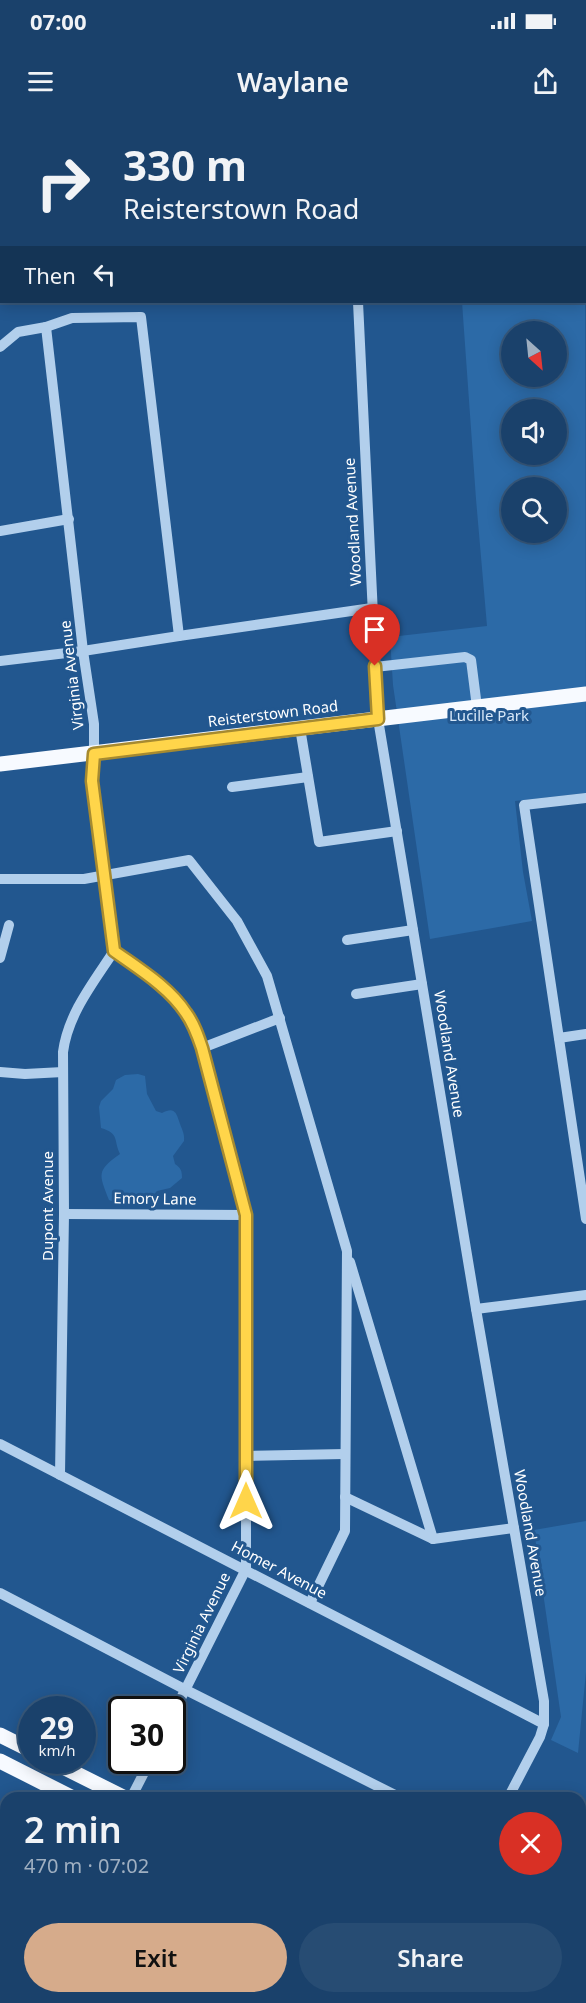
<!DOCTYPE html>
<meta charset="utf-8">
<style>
:root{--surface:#1a416b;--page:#274c73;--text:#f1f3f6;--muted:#9fafc1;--line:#385a7e;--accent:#d6ab8b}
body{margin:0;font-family:"Noto Sans",sans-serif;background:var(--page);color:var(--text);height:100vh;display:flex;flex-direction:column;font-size:22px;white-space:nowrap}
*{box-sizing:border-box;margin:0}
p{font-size:20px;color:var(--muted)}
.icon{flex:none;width:33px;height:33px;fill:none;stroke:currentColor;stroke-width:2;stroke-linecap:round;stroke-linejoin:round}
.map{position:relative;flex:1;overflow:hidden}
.drawer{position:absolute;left:0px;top:1672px;width:586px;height:212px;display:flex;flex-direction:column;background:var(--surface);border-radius:18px 18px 0 0;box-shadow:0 3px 15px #0003,0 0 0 2px var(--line)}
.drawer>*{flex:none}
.hud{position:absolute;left:0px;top:0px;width:586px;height:183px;box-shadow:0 3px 15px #0003,0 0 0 2px var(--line);background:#1a416b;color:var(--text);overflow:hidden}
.needle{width:39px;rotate:153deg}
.fabs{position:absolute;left:501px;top:201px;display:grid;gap:12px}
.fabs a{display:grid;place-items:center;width:66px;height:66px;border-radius:50%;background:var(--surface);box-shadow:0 3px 15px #0003,0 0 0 2px var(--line);font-size:30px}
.speed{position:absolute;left:18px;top:1576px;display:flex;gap:12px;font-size:30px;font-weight:700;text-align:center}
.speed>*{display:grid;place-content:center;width:78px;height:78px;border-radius:50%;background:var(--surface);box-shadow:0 3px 15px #0003,0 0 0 2px var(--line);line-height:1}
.speed small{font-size:15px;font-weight:400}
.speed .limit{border:3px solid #111;border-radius:9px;background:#fff;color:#111}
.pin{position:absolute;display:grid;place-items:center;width:51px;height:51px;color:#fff;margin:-62px -26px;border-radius:50% 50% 50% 0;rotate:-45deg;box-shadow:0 0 6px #0007}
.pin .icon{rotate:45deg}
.me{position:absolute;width:66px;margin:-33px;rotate:0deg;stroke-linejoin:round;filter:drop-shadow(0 0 4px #0008)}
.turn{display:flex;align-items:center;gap:21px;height:126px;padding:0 24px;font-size:27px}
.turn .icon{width:78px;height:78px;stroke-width:2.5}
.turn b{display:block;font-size:42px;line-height:51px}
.then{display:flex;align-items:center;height:57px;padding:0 24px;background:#0003;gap:12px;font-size:22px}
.round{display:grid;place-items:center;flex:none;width:63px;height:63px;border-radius:32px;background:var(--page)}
.overview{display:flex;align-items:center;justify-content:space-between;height:102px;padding:0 24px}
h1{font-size:36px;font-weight:600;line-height:45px}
.cta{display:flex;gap:12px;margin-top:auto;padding:12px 24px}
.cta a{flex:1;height:69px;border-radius:36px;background:var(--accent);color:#111;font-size:24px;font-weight:600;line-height:69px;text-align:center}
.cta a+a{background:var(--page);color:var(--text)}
.status{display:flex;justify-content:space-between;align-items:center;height:42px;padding:0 30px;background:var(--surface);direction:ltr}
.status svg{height:16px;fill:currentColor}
header{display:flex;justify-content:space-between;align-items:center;height:78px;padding:0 24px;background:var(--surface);font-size:27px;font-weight:600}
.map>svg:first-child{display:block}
.green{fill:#2c6aa7;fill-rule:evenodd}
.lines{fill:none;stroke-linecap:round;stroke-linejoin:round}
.minor{stroke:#b2cfec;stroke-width:10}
.major{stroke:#f7faff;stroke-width:15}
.route-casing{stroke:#a68a30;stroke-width:15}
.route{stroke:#ffd54a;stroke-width:10}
.labels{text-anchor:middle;stroke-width:6;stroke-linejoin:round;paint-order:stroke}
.street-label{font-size:15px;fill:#fff;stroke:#22578f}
.park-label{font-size:15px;fill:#d7e8f9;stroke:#22578f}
</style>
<div class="status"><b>07:00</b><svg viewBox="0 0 49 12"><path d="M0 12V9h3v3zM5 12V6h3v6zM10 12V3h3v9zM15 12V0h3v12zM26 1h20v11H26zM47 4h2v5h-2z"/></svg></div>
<header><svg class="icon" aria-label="menu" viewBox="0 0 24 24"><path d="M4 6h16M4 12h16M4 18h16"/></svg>Waylane<svg class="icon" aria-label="share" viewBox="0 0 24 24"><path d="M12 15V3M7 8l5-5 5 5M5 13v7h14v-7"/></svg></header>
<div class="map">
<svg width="586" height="1883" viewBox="0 0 586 1883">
<rect width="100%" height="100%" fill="#22578f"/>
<g class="green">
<path d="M585,54L586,673L515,681L523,752L532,801L430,819L393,565L390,517L487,506L476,379L462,182H585ZM512,212H556V256H512ZM512,290H556V334H512ZM512,368H556V412H512Z"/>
<path d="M138,954L145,956L147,974L156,991L162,993C173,987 176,991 179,1001C181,1008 185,1013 184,1021L173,1036L175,1044C181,1048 182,1051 182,1058L170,1068L157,1071L146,1083L130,1085L116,1083L109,1080C99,1054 96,1051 120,1034C113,1019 120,1014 101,1008L99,987L101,981L113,969L116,960L125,955Z"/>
<path d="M586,1401V1552L578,1633L551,1620L561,1597L534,1410Z"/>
</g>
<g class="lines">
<g class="minor">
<path d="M424,0L431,2"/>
<path d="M167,2L168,0"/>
<path d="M284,2L285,0"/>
<path d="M331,2V0"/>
<path d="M382,2V0"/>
<path d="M585,35H586"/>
<path d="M0,57L2,58"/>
<path d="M358,182L378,599L476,1189L544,1581V1604L540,1617L508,1678"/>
<path d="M46,207L83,531L94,604V634L92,661L114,831C139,850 169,867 186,893C194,904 198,916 202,928L246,1095V1449L172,1596"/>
<path d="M0,227L18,212L46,207L72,198L141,197L179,516L83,531L0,541"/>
<path d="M0,411L69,399"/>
<path d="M179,516L372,488"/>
<path d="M375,547L465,537L471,540L477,587"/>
<path d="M300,608L319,722L397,711"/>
<path d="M232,667L308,657"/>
<path d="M586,678L524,685L586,1099"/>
<path d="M0,759H84L189,740L237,801L267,856L347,1131L345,1411L310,1483"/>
<path d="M347,820L413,810"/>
<path d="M0,838L9,805"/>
<path d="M356,874L422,864"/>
<path d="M559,918L586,914"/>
<path d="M202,928L280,898"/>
<path d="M0,952L25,954L63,952"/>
<path d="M64,1094L246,1095"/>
<path d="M350,1142L433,1419"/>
<path d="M476,1189L586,1175"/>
<path d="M0,1324L544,1604"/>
<path d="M246,1336L345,1334"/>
<path d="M60,1355L64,1094L63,932C68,894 93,863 114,831"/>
<path d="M345,1377L433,1419L514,1408"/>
<path d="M0,1473L186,1570L401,1678"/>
<path d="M131,1678L150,1641"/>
<path d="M580,1768L586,1771"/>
<path d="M0,1811L6,1814"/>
<path d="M580,1870L586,1847"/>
<path d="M120,1878L129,1883"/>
<path d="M29,1883L32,1878"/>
<path d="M398,1883L401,1878"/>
<path d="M577,1883L579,1878"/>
</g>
<g class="major">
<path d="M0,644L586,574"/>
<path d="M0,1615L32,1631"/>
<path d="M0,1641L73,1678"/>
<path d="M51,1641L125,1678"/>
<path d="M463,1878L473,1883"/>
<path d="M516,1878L526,1883"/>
</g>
</g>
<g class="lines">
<g class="route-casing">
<path id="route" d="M246,1381V1095L202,928C198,916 194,904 186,893C169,867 139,849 114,831L92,661L94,634L378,599L375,546"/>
</g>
<use href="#route" class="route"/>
</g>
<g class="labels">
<g class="street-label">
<text transform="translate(353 402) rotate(-93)" y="5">Woodland Avenue</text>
<text transform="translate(72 555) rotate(-97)" y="5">Virginia Avenue</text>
<text transform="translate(273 594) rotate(-7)" y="5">Reisterstown Road</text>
<text transform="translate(449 934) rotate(81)" y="5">Woodland Avenue</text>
<text transform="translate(155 1079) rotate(1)" y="5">Emory Lane</text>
<text transform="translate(48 1086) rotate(-90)" y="5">Dupont Avenue</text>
<text transform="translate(530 1413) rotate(80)" y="5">Woodland Avenue</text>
<text transform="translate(279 1450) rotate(28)" y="5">Homer Avenue</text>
<text transform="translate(202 1503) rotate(-64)" y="5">Virginia Avenue</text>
</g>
<g class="park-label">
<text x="489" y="601">Lucille Park</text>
</g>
</g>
</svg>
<div class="fabs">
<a><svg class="needle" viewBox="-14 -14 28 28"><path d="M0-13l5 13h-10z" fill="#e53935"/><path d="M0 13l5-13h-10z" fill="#9fafc1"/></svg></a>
<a><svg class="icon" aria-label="sound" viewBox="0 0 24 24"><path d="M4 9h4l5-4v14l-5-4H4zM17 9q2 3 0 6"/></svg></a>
<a><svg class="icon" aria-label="search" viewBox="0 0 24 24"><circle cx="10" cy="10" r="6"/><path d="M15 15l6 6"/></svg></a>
</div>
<div class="speed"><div>29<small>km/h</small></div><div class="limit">30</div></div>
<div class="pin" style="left:375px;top:546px;background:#d93025"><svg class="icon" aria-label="arrive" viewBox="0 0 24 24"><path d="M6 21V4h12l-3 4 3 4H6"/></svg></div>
<svg class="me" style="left:246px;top:1381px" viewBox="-20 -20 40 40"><path d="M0-17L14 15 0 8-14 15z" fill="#ffd54a" stroke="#fff" stroke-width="4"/></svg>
<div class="hud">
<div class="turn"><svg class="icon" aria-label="right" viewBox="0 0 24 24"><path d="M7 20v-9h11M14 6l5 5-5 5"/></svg><div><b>330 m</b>Reisterstown Road</div></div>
<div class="then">Then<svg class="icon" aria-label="left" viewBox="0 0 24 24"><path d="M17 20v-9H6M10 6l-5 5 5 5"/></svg></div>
</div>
<section class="drawer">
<div class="overview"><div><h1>2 min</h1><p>470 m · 07:02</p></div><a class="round" style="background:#d93025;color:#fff"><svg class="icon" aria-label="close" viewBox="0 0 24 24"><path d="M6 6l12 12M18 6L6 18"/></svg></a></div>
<div class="cta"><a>Exit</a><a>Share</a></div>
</section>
</div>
